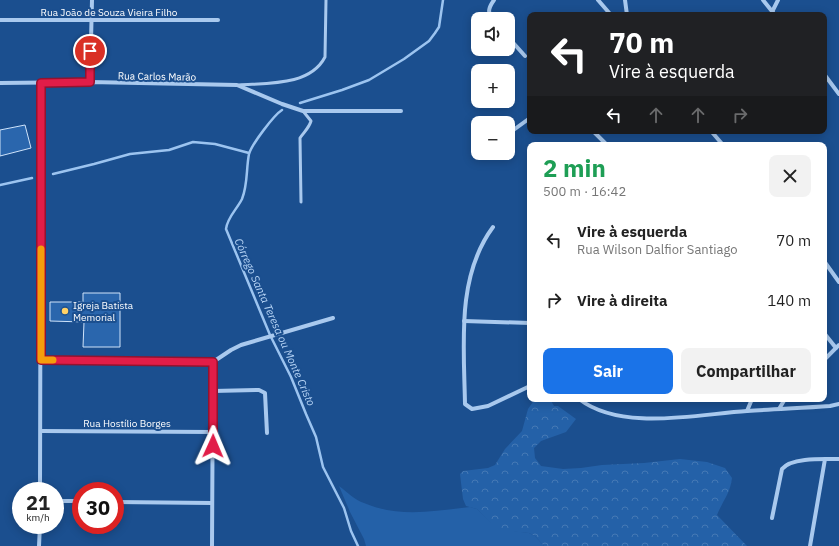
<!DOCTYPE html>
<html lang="pt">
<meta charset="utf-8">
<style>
:root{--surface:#fff;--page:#f2f2f2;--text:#222;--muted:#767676;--accent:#1a73e8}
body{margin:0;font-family:"IBM Plex Sans",sans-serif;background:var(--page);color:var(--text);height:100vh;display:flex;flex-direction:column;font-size:15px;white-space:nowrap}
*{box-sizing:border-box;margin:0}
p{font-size:13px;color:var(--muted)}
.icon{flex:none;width:22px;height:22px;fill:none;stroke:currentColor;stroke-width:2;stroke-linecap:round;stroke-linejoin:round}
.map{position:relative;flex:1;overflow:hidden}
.side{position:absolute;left:527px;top:142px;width:300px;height:260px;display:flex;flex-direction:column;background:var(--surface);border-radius:8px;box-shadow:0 2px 10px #0003}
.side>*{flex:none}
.top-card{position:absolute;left:527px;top:12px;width:300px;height:122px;border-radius:8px;box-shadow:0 2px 10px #0003;background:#202124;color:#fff;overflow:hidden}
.controls{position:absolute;left:471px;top:12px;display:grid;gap:8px}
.controls a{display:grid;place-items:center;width:44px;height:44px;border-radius:8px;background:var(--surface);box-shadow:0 2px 10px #0003;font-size:20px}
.speed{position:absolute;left:12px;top:482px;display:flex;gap:8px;font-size:20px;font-weight:700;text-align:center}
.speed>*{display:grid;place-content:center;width:52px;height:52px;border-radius:50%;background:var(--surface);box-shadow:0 2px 10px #0003;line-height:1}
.speed small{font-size:10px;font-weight:400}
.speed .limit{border:6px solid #d22;background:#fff;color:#111}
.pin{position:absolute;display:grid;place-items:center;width:34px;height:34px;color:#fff;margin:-17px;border:2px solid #fff;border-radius:50%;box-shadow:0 1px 4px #0007}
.me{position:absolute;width:44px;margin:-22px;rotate:1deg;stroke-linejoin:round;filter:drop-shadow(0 0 3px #0008)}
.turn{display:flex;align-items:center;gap:14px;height:84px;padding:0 16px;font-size:18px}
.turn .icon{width:52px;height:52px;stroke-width:2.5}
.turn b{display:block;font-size:28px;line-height:34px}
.lanes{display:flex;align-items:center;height:38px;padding:0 16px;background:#0003;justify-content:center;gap:20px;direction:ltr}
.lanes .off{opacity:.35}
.round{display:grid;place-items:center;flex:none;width:42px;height:42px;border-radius:8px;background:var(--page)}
.overview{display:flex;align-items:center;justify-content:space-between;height:68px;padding:0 16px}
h1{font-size:24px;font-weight:700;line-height:30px;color:#1e9e55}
.cta{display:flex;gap:8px;margin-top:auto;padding:8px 16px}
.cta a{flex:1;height:46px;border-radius:8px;background:var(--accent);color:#fff;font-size:16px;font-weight:700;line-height:46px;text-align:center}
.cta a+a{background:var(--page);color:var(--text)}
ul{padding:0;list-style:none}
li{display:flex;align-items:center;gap:12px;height:60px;padding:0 16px}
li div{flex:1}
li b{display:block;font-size:15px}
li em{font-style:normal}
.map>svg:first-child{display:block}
.grass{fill:#2461a8}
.forest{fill:url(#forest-crowns)}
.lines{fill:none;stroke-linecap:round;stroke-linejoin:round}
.stream{stroke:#9cc4f0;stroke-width:2.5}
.building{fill:#2a66ad;stroke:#cfe3fa}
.service{stroke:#a9c9ee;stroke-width:3}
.minor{stroke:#a9c9ee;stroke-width:4}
.route-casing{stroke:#92132f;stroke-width:10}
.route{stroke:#e11d48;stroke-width:7}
.slow{stroke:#f59e0b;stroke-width:7}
.poi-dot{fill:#ffd166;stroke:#1b4f8f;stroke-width:1.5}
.labels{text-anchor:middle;stroke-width:4;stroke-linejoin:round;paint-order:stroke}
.street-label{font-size:10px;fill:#fff;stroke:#1b4f8f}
.poi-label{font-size:10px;fill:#fff;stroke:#1b4f8f;text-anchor:start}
.water-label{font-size:11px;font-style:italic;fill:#b5d3f5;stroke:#1b4f8f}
</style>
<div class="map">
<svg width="839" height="546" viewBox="0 0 839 546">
<defs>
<pattern id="forest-crowns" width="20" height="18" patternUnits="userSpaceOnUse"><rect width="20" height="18" fill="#2461a8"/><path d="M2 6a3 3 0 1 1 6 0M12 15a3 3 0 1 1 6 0" fill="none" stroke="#4579b5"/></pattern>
</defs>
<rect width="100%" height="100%" fill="#1b4f8f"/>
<path class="grass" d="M339,486C347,492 355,500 364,503C399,518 434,511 470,507L477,509L498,529L529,533L535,536L544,546H366L364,539L350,512Z"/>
<path class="forest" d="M535,399H550L554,406H558L576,419L566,432L541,441L534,448L535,458L541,466L563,469L581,468L602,465L644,463L680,459L707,462L725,468L732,478C730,494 723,500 717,515L747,546H544L535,536L529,533L498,530L477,509L466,506L463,499L460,474L463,471L488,468L495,465L505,449L522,431L528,409Z"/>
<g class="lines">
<g class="stream">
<path d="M300,103L342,90L369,80L404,59L429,41L435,33L439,27L443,0"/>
<path d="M282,110C274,115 252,144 249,154C246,169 248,184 242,199C237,209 227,218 226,229L270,335L291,377L306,414L316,437L323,467L344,508L351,531L358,546"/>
<path d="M53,174L94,164L130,154L169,150L193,142L215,144L249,153"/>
<path d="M0,185L32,178"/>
</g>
</g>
<g class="building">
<path d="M25,125L31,148L0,156V130Z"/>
<path d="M83,293H120V347H83L84,322L50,321V302H83Z"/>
</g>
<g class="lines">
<g class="service">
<path d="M239,85C268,83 310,86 325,57L326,0"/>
<path d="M301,202L300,138C304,132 309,128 311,121L303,111"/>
</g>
<g class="minor">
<path d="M598,0L611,15"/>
<path d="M625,0L627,15"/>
<path d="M763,0L775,15"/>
<path d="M772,12L778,0"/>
<path d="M492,19C487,12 489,7 494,0"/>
<path d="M0,20H218"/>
<path d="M508,37L525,56"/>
<path d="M824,74L839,94"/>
<path d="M90,82L92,0"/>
<path d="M0,83L90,82L237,85L282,104L303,111H401"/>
<path d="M593,131L607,145"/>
<path d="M711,131L723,145"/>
<path d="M508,134L530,118"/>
<path d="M493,227C456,277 464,345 465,404L472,409L488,406L530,386"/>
<path d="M824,261L839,282"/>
<path d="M464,321L530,323"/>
<path d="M824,333L836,348"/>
<path d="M41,359L213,362L231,350L241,345L333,318"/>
<path d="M824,360L839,345"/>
<path d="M213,391L259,390L265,393L267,433"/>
<path d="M579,399C622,432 698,414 747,411C775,409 802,408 830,406L839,404"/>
<path d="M779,409L785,399"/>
<path d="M747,411L752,399"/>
<path d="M41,431L213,432"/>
<path d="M40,491L41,83"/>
<path d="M55,501H81"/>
<path d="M115,502L212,503"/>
<path d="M772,518L782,469C791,457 825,459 839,459"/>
<path d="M39,546L40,525"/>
<path d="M212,546L213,362"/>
<path d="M810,546L825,459"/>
</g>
</g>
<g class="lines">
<g class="route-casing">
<path id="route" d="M90,51V82L41,83V360L213,362V446"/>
</g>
<use href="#route" class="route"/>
<path class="slow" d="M41,249V360H53"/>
</g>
<circle class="poi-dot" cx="65" cy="311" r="4"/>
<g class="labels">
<g class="street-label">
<text x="109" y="16">Rua João de Souza Vieira Filho</text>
<text transform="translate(157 76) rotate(1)" y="4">Rua Carlos Marão</text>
<text x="127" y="427">Rua Hostílio Borges</text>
</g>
<g class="poi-label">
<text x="73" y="309">Igreja Batista<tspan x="73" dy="12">Memorial</tspan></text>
</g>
<g class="water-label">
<text transform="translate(275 322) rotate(66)" y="4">Córrego Santa Teresa ou Monte Cristo</text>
</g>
</g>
</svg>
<div class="controls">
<a><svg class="icon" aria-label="sound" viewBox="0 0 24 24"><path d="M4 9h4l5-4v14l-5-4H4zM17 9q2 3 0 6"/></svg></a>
<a>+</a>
<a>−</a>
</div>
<div class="speed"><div>21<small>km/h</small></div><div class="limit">30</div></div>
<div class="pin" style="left:90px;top:51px;background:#d93025"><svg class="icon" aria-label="arrive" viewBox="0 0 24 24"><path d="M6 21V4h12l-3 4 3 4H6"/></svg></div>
<svg class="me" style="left:213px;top:446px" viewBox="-20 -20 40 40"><path d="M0-17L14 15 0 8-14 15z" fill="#e11d48" stroke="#fff" stroke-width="4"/></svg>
<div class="top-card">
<div class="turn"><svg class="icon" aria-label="left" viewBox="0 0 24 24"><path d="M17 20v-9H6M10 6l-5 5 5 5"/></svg><div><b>70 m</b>Vire à esquerda</div></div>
<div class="lanes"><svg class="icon" aria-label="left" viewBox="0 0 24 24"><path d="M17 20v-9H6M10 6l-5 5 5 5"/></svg><svg class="icon off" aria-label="ahead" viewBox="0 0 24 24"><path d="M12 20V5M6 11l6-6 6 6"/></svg><svg class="icon off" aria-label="ahead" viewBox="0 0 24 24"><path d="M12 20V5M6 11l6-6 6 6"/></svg><svg class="icon off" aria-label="right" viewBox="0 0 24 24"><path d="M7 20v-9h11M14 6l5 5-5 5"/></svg></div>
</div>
<section class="side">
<div class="overview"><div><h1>2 min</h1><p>500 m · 16:42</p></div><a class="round"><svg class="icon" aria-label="close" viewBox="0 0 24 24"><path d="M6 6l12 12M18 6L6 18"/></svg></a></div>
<ul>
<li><svg class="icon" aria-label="left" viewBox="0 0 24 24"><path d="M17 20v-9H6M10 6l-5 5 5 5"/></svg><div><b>Vire à esquerda</b><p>Rua Wilson Dalfior Santiago</p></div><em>70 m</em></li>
<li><svg class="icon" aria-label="right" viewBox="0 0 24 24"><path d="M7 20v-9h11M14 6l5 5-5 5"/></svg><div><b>Vire à direita</b></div><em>140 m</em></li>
</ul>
<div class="cta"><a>Sair</a><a>Compartilhar</a></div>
</section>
</div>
